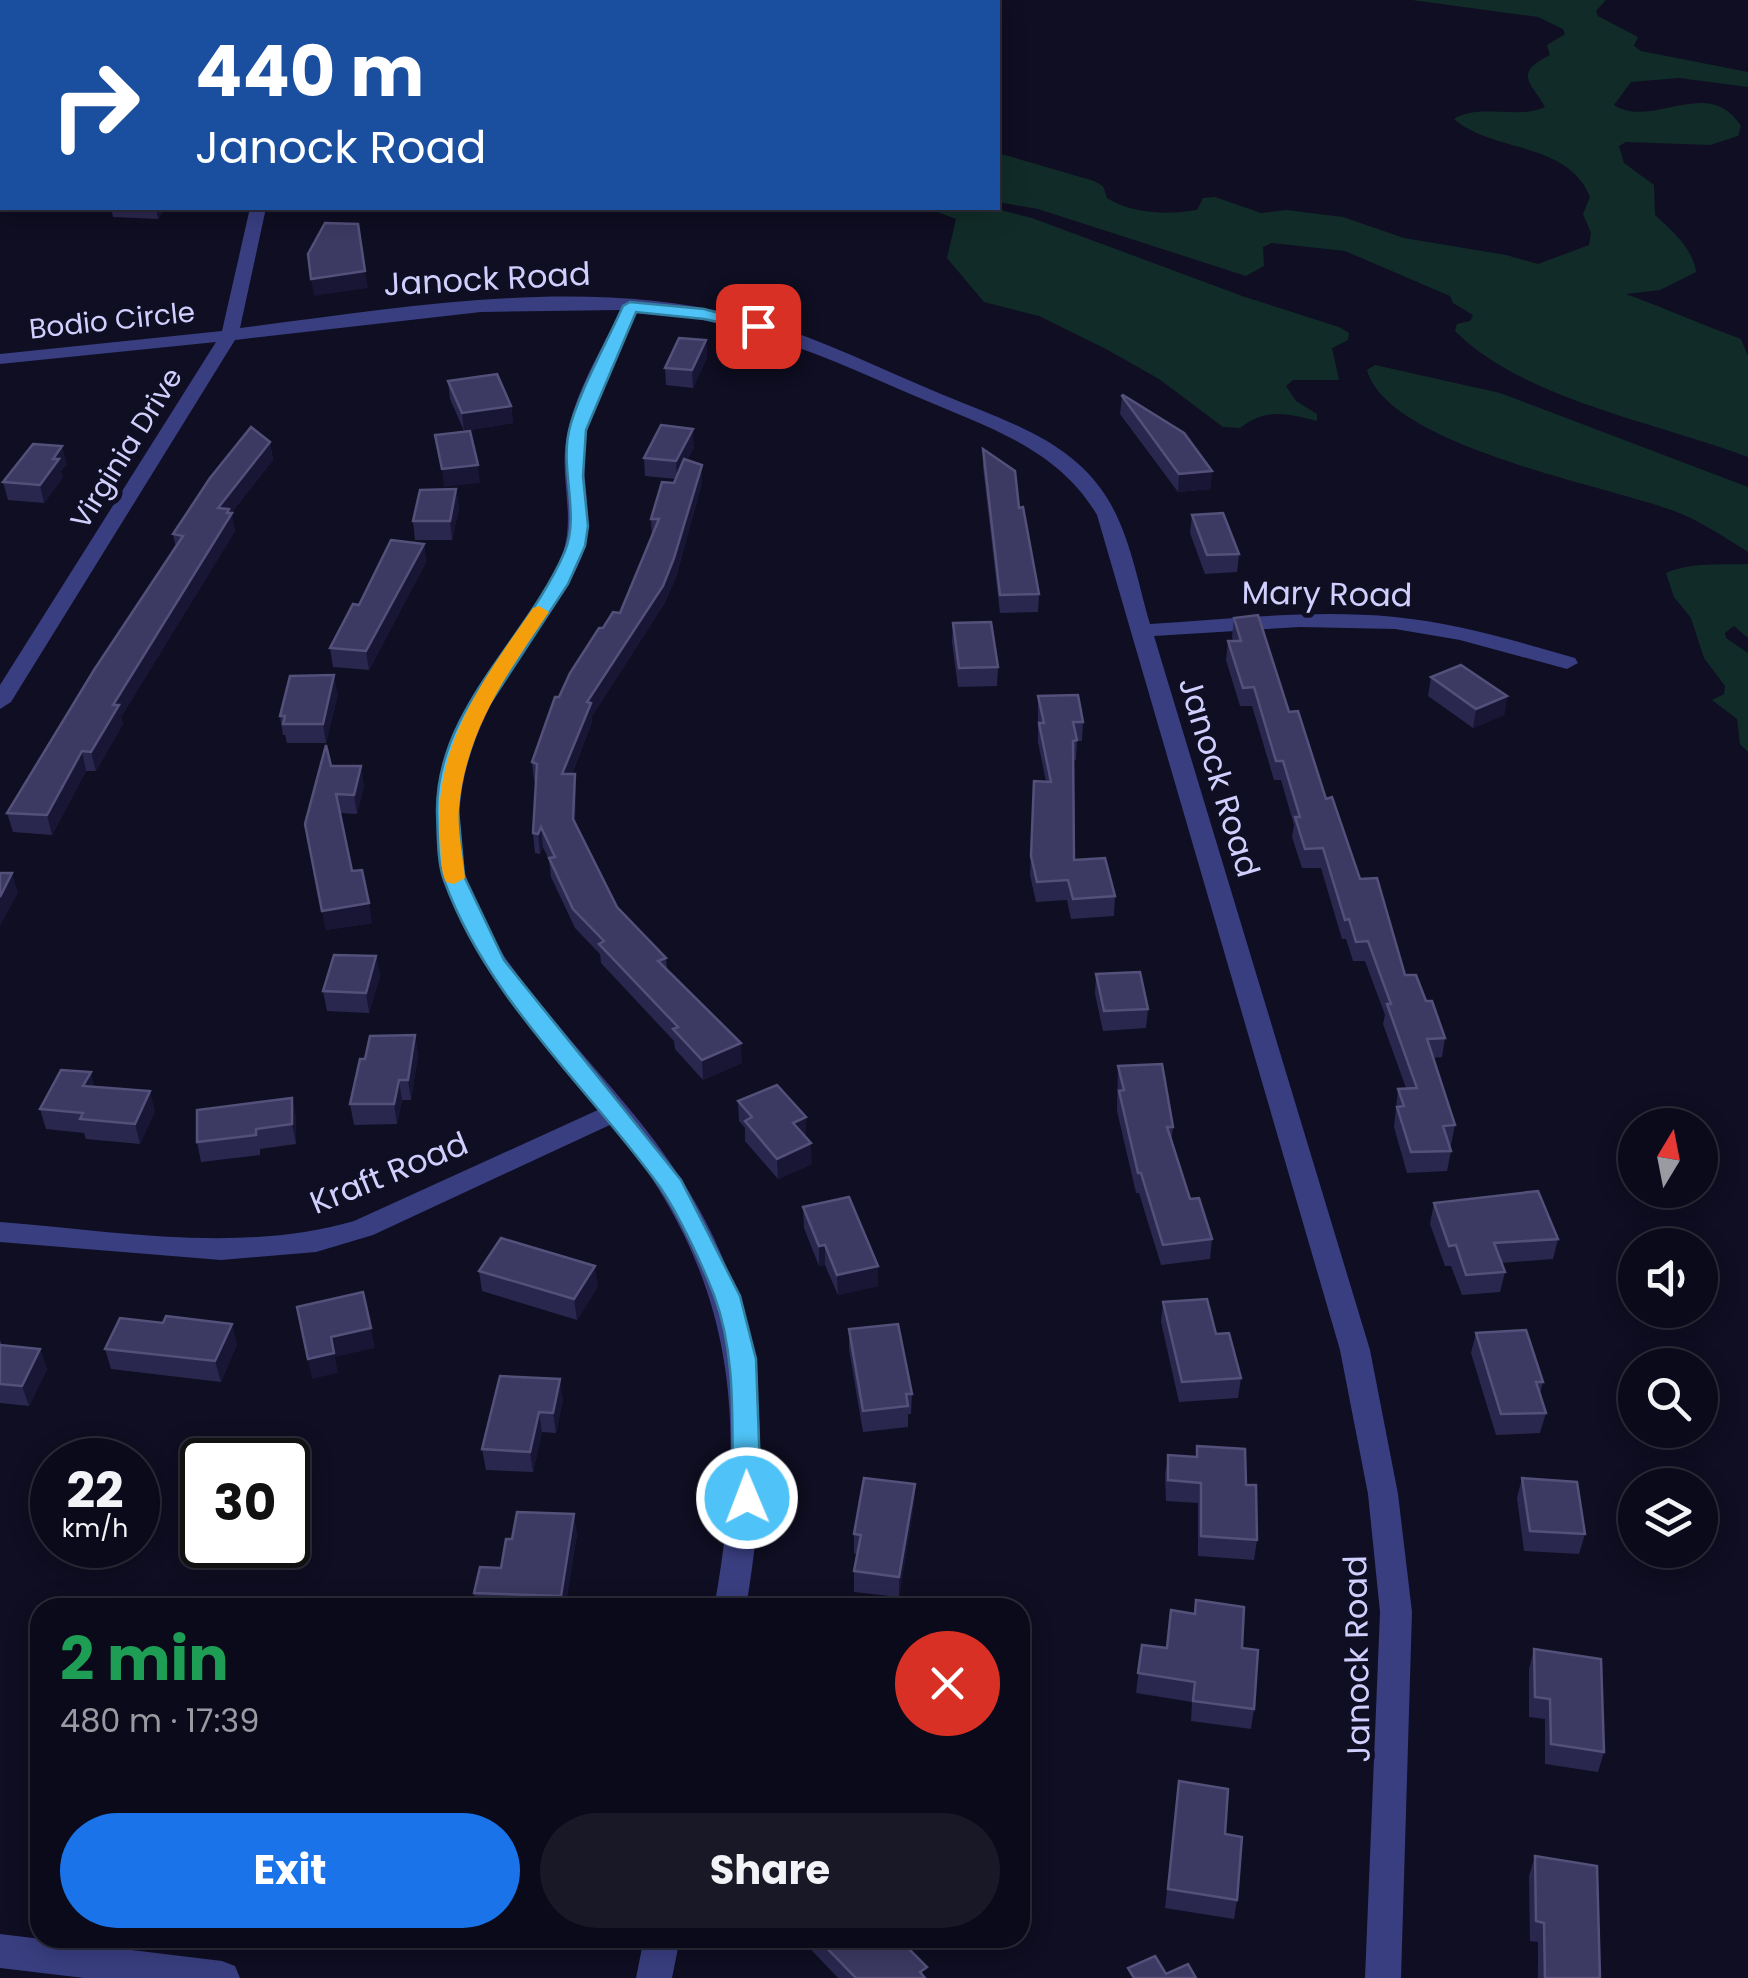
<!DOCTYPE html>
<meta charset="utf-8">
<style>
:root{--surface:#0b0a1a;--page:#191827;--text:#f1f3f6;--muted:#9a9aa2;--line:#2b2b39;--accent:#1a73e8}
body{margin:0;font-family:Poppins,sans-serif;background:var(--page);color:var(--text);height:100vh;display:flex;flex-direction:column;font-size:38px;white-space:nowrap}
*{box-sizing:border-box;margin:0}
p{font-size:32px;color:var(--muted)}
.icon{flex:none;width:55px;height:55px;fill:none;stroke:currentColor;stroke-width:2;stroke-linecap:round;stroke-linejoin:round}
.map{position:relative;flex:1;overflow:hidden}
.drawer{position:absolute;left:30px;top:1598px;width:1000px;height:350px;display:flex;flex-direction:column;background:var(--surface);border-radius:30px;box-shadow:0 5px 25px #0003,0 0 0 2px var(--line)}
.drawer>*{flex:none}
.hud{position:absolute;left:0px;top:0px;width:1000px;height:210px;box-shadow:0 5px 25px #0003,0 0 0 2px var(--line);background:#1a4fa0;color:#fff;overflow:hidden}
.needle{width:65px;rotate:10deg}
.controls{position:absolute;left:1618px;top:1108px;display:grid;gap:20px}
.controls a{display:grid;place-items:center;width:100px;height:100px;border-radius:50%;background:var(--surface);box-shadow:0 5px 25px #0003,0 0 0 2px var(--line);font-size:50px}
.speed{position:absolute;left:30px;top:1438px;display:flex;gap:20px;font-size:50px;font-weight:700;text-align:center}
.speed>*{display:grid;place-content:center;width:130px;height:130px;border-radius:50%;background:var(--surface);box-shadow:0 5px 25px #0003,0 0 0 2px var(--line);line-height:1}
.speed small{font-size:25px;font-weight:400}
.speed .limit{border:5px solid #111;border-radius:15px;background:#fff;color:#111}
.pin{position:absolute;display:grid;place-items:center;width:85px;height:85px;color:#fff;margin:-42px;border-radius:20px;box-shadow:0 5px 15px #0006}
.me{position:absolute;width:110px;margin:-55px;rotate:359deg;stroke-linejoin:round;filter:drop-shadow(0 0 8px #0008)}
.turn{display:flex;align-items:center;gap:35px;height:210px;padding:0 30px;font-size:45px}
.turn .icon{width:130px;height:130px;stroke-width:2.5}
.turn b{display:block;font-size:70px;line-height:85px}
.round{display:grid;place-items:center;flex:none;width:105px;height:105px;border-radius:52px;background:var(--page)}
.headline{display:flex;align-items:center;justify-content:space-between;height:170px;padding:0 30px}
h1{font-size:60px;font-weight:700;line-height:75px;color:#1e9e55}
.cta{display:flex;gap:20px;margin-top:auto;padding:20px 30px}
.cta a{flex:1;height:115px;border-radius:60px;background:var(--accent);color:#fff;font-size:40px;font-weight:700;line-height:115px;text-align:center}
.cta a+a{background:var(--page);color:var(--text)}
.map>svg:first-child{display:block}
.green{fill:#112c28}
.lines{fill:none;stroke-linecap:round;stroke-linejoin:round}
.street{fill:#393e80;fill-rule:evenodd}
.wall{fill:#2a274f}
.shaded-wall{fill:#181535}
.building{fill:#3c3962;stroke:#53507a;stroke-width:2.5}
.route{fill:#4fc3f7;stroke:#337fa1;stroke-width:2.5}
.slow{fill:#f59e0b}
.labels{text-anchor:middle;stroke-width:10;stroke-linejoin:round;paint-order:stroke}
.far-street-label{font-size:28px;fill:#d0cffe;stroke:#0f0e22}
.street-label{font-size:32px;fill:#d0cffe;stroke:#0f0e22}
</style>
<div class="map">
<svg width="1748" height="1978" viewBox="0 0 1748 1978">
<rect width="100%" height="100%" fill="#0f0e22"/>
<g class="green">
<path d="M0,0H498L504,2H2L0,166Z"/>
<path d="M1412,0H1606L1596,11L1598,16L1638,37L1634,46L1641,51L1748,72V87L1679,78L1631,82L1614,105C1652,130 1708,74 1741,126L1738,136L1710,145L1626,142L1619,146L1624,163L1654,185L1655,215C1672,231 1693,248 1696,272L1660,290L1626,294C1665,308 1702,325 1741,339L1748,356V457C1659,423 1522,399 1455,331L1457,324L1470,321L1473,315L1453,303L1450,296L1345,251L1272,243L1263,247L1264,266L1246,276L1038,209L998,202V153L1094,181L1103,186L1107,198C1132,214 1168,215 1197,210L1203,198L1215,197L1261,213L1286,210L1343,217L1404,238L1506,255L1538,264L1589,245L1591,233L1583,214L1590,197C1568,141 1493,153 1454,119C1479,103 1517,120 1545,107C1533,84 1511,74 1550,55L1547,45L1565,34L1563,29L1538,17Z"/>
<path d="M927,208H992L1032,218L1245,297L1339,327L1349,333L1348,340L1332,348L1339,380H1293L1286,386L1296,401L1317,414V421C1286,413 1266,408 1240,428L1223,427L1159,379L1106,349L1039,316L984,302L947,258L956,219Z"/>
<path d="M1375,365L1500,393L1748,487V552C1724,537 1701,521 1674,511C1604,485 1388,446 1367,370Z"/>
<path d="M1748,564V638L1734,626L1725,633L1726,638L1748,653V752L1740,744L1737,719L1712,700L1724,694L1725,686L1704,658L1691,618L1674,597L1666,573C1691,562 1722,565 1748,564Z"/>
</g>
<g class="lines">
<g class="street">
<path d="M250,208H266L240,328C401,308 576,276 737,315C808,332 874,366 941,394C998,418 1064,437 1101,489C1129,527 1137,580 1150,624C1231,619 1314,609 1395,617C1456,623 1516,641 1575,658L1578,663L1567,669L1460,640L1395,629L1300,627L1154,636L1370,1350L1398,1494L1412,1612L1401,1978H1365L1380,1612L1368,1494L1340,1350L1097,515C1057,447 984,426 915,396C821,355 742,319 638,311C617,354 591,396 585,444C580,482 596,519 582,556C572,582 555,604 539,627C494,691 453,761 460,842C466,919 521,981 568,1037C607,1083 649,1128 681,1179C769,1316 772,1451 746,1608H714C748,1419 737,1278 612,1124L373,1235L316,1252L221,1260L0,1242V1222C116,1231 240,1254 354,1221L600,1109C496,983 379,875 469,703C496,652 542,609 562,555C575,520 562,486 565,450C570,400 599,354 621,310L481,312L235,340L11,702L0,709V685L216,342L0,364V354L222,331Z"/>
<path d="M0,1934L222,1961L235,1966L240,1978H84L0,1968Z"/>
<path d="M644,1938H680L672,1978H636Z"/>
</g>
</g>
<g class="wall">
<path d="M111,208H165L158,219L113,217Z"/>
<path d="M706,340L707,357L693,388L666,385L665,368Z"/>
<path d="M448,381L511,406L513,423L464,431L450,399Z"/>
<path d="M1122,396L1212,471L1210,489L1178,492L1120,414Z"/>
<path d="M270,442L273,460L231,513L235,531L121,717L123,724L96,771H86L52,835L13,832L7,813L176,548L173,534Z"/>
<path d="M694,447L687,460L702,465V483L676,577L664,604L592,716V722L572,774L576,793L575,824L617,907L666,958L667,969L742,1063L703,1080L675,1049L674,1041L601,963L600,954L575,928L551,877L549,860L543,847L540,854L535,853L533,833L536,782L534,781L532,762L559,697L603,628L620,613L652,537L651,519L676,479L645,476L644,458Z"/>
<path d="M983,449L1019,508L1039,594L1038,612L1000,613L983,467Z"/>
<path d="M67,464L61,471L63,477L44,503L8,500L3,482Z"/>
<path d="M456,489L459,508L452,540H415L413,521Z"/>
<path d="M1192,515L1239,554L1237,572L1205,574L1190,533Z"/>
<path d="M424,544L426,562L369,670L333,667L330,648L359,605Z"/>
<path d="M1234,618L1289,712L1360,879L1405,975L1426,1001L1445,1038L1442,1057L1433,1058L1455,1125L1451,1145H1449L1451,1151L1447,1171L1407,1173L1394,1127L1398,1089L1406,1088L1383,1024L1385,1015L1365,961H1353L1346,939H1342L1321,868H1302L1292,837L1294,825L1281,780H1274L1252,706H1240L1226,660L1228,641H1233L1232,637Z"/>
<path d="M953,623L998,667L997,686L958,687L952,642Z"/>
<path d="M1431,677L1507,696L1504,715L1473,728L1428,696Z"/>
<path d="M338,694L326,743H287L285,735H283L280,716Z"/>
<path d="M1038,696L1083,722L1082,741H1077L1076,760H1073L1074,860L1115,896L1114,916L1071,919L1067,900L1036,902L1030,875L1034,781L1046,782L1038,742Z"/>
<path d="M331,766L364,785L357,814L340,813L352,871L372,923L326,930L305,824Z"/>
<path d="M376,956L380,976L369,1013L327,1011L323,991Z"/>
<path d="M1096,974L1148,1009L1146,1028L1103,1031L1095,994Z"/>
<path d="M415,1035L418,1055L411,1100H402L397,1124L354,1125L350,1104L365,1059Z"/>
<path d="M1118,1066L1173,1127L1171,1142L1190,1199L1212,1239L1210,1259L1161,1265L1139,1193H1136L1117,1111Z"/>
<path d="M95,1087L155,1111L140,1144L86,1139L84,1133L46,1129L40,1109Z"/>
<path d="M292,1098L296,1118V1144L260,1149V1155L201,1162L197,1142Z"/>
<path d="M738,1101L806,1117V1137L812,1164L778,1179L745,1141V1128L739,1121Z"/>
<path d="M1434,1203L1558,1239L1553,1259L1501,1263L1505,1272L1500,1292L1462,1295L1451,1266H1445L1430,1224Z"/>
<path d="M803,1207L878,1286L838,1295L825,1265L819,1266L804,1228Z"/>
<path d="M479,1271L598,1286L577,1320L482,1291Z"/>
<path d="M1163,1302L1216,1334L1241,1378L1238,1398L1179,1402L1161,1322Z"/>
<path d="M849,1329L912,1394L911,1414H908V1427L863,1432L849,1349Z"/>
<path d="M1476,1333L1543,1382L1540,1394L1546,1413L1540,1433L1496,1435L1471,1353Z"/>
<path d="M0,1340L2,1345L40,1349L47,1369L29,1406L0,1403Z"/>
<path d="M237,1344L221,1382L111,1369L105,1349Z"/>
<path d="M500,1376L563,1399L556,1433L542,1432L533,1472L486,1470L482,1449Z"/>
<path d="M1197,1446L1246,1485L1257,1540L1254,1560L1198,1556V1503L1166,1501L1165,1475L1168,1455L1196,1457Z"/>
<path d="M1522,1478L1585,1534L1579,1554L1524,1551L1517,1498Z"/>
<path d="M915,1484L914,1504L899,1597L854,1592V1571L857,1554H854V1534Z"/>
<path d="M577,1534L565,1608H477L474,1593L501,1568Z"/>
<path d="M1142,1645L1167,1648H1242L1254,1709L1251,1729L1191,1721L1192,1702L1136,1693Z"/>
<path d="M1534,1649L1604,1752L1598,1772L1545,1764V1719L1529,1717V1669Z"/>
<path d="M1179,1781L1225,1834L1237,1900L1234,1919L1165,1908Z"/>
<path d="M1535,1856L1600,1978H1538V1942L1530,1941L1529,1876Z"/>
<path d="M800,1938H898L926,1978H838Z"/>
</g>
<g class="shaded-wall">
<path d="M156,208H165L158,219Z"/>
<path d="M365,271L368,288L314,296L311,279Z"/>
<path d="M706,340L707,357L693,388L692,370Z"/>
<path d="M511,406L513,423L464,431L462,413Z"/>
<path d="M693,429L694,447L677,479L676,461Z"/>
<path d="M270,442L273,460L230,514L232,513L235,531L121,717L123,724L96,771L91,752L113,705L218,508Z"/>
<path d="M62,446L67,464L61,471L63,477L44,503L40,485L53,459Z"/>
<path d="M478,465L480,483L444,487L442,469Z"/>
<path d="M702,465V483L676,577L664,604L592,716V722L564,794L562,774L587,702Z"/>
<path d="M1212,471L1210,489L1178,492L1179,474Z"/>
<path d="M456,489L459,508L452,540L450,521Z"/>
<path d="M424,544L426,562L369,670L366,651Z"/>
<path d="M334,675L338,694L326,743L323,724Z"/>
<path d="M1507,696L1504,715L1473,728L1476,709Z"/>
<path d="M82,751L86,771L52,835L47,815Z"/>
<path d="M361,766L364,785L357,814L354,795Z"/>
<path d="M575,774L576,793L575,839L573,819Z"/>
<path d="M541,827L543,847L540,854L538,834Z"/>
<path d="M12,873L18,893L0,926V897Z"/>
<path d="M369,903L372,923L326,930L322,911Z"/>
<path d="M376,956L380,976L369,1013L366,993Z"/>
<path d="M415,1035L418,1055L411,1100L408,1080Z"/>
<path d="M741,1043L742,1063L703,1080L702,1060Z"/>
<path d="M91,1072L96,1092L83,1086Z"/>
<path d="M399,1080L402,1100L397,1124L394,1104Z"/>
<path d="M150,1091L155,1111L140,1144L135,1124Z"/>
<path d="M292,1098L296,1118V1144L292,1124Z"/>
<path d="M806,1117V1137L793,1123Z"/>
<path d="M811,1143L812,1164L778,1179L777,1159Z"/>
<path d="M825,1245V1265L819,1266V1246Z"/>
<path d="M595,1266L598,1286L577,1320L574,1299Z"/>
<path d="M878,1266V1286L838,1295L837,1275Z"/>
<path d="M232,1324L237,1344L221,1382L215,1361Z"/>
<path d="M371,1328L375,1348L335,1357L338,1373L312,1379L308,1359L331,1337Z"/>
<path d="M40,1349L47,1369L29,1406L22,1386Z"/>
<path d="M560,1379L563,1399L556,1433L553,1413Z"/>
<path d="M539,1412L542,1432L533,1472L530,1452Z"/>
<path d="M915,1484L914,1504L899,1597V1577Z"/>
<path d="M574,1514L577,1534L565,1608H563L561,1596Z"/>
</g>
<g class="building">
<path d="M325,223L358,224L365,271L311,279L308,254Z"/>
<path d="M679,338L706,340L692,370L665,368Z"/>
<path d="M497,374L511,406L462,413L448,381Z"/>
<path d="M1123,395L1184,433L1212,471L1179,474L1122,396Z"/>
<path d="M661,425L693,429L676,461L644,458Z"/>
<path d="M251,427L270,442L218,508L229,509L227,513H232L113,705H119L91,752L82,751L47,815L7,813L94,670L183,536L173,534L210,478Z"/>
<path d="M470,431L478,465L442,469L435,435Z"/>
<path d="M33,444L62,446L53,459H59L40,485L3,482Z"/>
<path d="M983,449L1015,471L1019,508L1023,507L1039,594L1000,595Z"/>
<path d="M684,459L702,465L674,558L663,586L587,702L591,703L562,774H575L573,819L617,907L666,958L658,961L741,1043L702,1060L673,1029L678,1027L599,944L604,941L573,909L549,858L555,857L541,827L538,834L533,833L537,764L532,762L555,697H559L570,673L599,628H603L613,612L620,613L659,519H651L662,482L674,483Z"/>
<path d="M456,489L450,521H413L420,490Z"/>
<path d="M1223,513L1239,554L1207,555L1192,515Z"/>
<path d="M391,540L424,544L366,651L330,648L353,604L359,605Z"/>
<path d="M1258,615L1289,712L1298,711L1326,799L1332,797L1360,879L1377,878L1405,975H1416L1426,1001H1432L1445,1038L1427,1039L1455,1125L1443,1126L1451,1151L1411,1152L1397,1107L1404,1106L1398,1089L1417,1088L1387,1004H1391L1368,941L1356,942L1349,919L1345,920L1323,848L1305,849L1295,817H1300L1283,761H1276L1254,687L1243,688L1228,641H1241L1234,618Z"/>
<path d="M991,622L998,667L959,668L953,623Z"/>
<path d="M1461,665L1507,696L1476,709L1431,677Z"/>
<path d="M334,675L323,724H283L285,716H280L290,676Z"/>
<path d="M1078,695L1083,722H1073L1077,740L1073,741L1074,860L1105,858L1115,896L1073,899L1068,880L1037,882L1031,856L1034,781L1051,782L1039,723H1044L1038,696Z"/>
<path d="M326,745L331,766H361L354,795L336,794L352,871L362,870L369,903L322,911L305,824Z"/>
<path d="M0,873H12L0,897Z"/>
<path d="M334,955L376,956L366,993L323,991Z"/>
<path d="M1140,972L1148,1009L1104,1011L1096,974Z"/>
<path d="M415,1035L408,1080H399L394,1104H350L360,1059H365L370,1036Z"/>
<path d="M1162,1064L1173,1127H1167L1190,1199L1199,1198L1212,1239L1163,1245L1141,1173H1138L1119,1091L1124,1090L1118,1066Z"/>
<path d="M61,1070L91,1072L83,1086L150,1091L135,1124L80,1119L83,1113L40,1109Z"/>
<path d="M777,1085L806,1117L793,1123L811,1143L777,1159L745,1121L752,1117L738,1101Z"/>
<path d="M292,1098V1124L256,1129V1135L197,1142V1110Z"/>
<path d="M1538,1191L1558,1239L1494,1243L1505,1272L1466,1275L1456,1245L1449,1246L1434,1203Z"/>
<path d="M849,1197L878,1266L837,1275L825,1245L819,1246L803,1207Z"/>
<path d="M501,1238L595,1266L574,1299L479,1271Z"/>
<path d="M363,1292L371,1328L331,1337L334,1353L308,1359L297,1307Z"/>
<path d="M1207,1299L1216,1334L1229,1333L1241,1378L1182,1382L1163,1302Z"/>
<path d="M166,1316L232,1324L215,1361L105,1349L120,1318L163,1323Z"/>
<path d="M898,1324L912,1394H906L908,1406L863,1411L849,1329Z"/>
<path d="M1526,1330L1543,1382H1536L1546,1413L1501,1414L1476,1333Z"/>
<path d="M0,1345L40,1349L22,1386L0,1384Z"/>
<path d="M500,1376L560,1379L553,1413L539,1412L530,1452L482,1449Z"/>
<path d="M1197,1446L1245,1449L1246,1485H1256L1257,1540L1201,1536V1483L1168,1480V1455L1197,1457Z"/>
<path d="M864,1478L915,1484L899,1577L854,1571L861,1535L854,1534Z"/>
<path d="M1522,1478L1577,1482L1585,1534L1530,1531Z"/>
<path d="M517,1512L574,1514L561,1596L474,1593L480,1567L501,1568L506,1539H512Z"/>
<path d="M1196,1600L1244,1607L1242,1648L1258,1650L1254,1709L1193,1701L1195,1682L1138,1673L1142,1645L1167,1648L1171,1610L1195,1614Z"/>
<path d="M1534,1649L1601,1659L1604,1752L1551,1744L1550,1699L1535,1697Z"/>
<path d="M1179,1781L1228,1789L1225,1834L1242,1837L1237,1900L1168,1889Z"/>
<path d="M1535,1856L1597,1866L1600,1978H1545L1544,1923L1536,1921Z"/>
<path d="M817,1938H898L927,1967L920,1972L925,1978H856Z"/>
<path d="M1155,1956L1166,1974L1188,1964L1196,1978H1134L1128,1968Z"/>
</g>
<path class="route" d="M630,302L704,309L766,326L758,331L704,319L636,312L586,430L583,476L588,526L585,546L568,584L481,717L461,778L458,810L464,876L504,960L681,1180L740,1296L756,1359L761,1498L757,1505L747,1509L737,1505L733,1498C731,1431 738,1359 714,1295C702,1264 679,1215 660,1187C587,1086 487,999 444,880C437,861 438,832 437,812C436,709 527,640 565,551C580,515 560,470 569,431C576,398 608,340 623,306Z"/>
<path class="slow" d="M539,606L549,612C507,673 466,731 459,808C457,830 463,855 465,878L454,884L446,882C440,870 441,852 440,837C432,747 484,678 533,608Z"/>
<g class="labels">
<g class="far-street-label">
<text transform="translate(112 320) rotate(-6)" y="10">Bodio Circle</text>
<text transform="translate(126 448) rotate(-58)" y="10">Virginia Drive</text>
</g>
<g class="street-label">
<text transform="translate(487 279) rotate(-3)" y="11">Janock Road</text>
<text transform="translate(1327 594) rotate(1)" y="11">Mary Road</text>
<text transform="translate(1219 777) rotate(73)" y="11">Janock Road</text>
<text transform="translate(389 1173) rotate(-22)" y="11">Kraft Road</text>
<text transform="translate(1357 1659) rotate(-91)" y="11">Janock Road</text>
</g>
</g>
</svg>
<div class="controls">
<a><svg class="needle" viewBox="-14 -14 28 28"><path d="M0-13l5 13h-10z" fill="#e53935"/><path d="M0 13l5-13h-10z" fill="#9a9aa2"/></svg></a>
<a><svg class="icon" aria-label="sound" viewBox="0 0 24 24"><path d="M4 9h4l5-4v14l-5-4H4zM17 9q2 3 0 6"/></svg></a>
<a><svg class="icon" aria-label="search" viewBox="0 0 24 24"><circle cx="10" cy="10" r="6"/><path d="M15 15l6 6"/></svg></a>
<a><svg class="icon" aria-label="layers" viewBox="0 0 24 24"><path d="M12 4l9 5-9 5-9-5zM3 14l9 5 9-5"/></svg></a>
</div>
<div class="speed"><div>22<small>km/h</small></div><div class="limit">30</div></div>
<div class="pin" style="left:758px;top:326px;background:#d93025"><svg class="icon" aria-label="arrive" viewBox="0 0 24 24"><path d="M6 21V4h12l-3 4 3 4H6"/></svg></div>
<svg class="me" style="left:747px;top:1498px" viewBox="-20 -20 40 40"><circle r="17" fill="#4fc3f7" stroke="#fff" stroke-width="3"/><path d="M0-11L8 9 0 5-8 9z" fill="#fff"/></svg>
<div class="hud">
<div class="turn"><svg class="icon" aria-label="right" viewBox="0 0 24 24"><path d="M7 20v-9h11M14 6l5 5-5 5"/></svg><div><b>440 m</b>Janock Road</div></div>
</div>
<section class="drawer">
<div class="headline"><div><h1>2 min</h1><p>480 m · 17:39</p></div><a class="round" style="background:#d93025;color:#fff"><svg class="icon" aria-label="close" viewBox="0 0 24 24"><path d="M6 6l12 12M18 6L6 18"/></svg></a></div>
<div class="cta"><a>Exit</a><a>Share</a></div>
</section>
</div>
